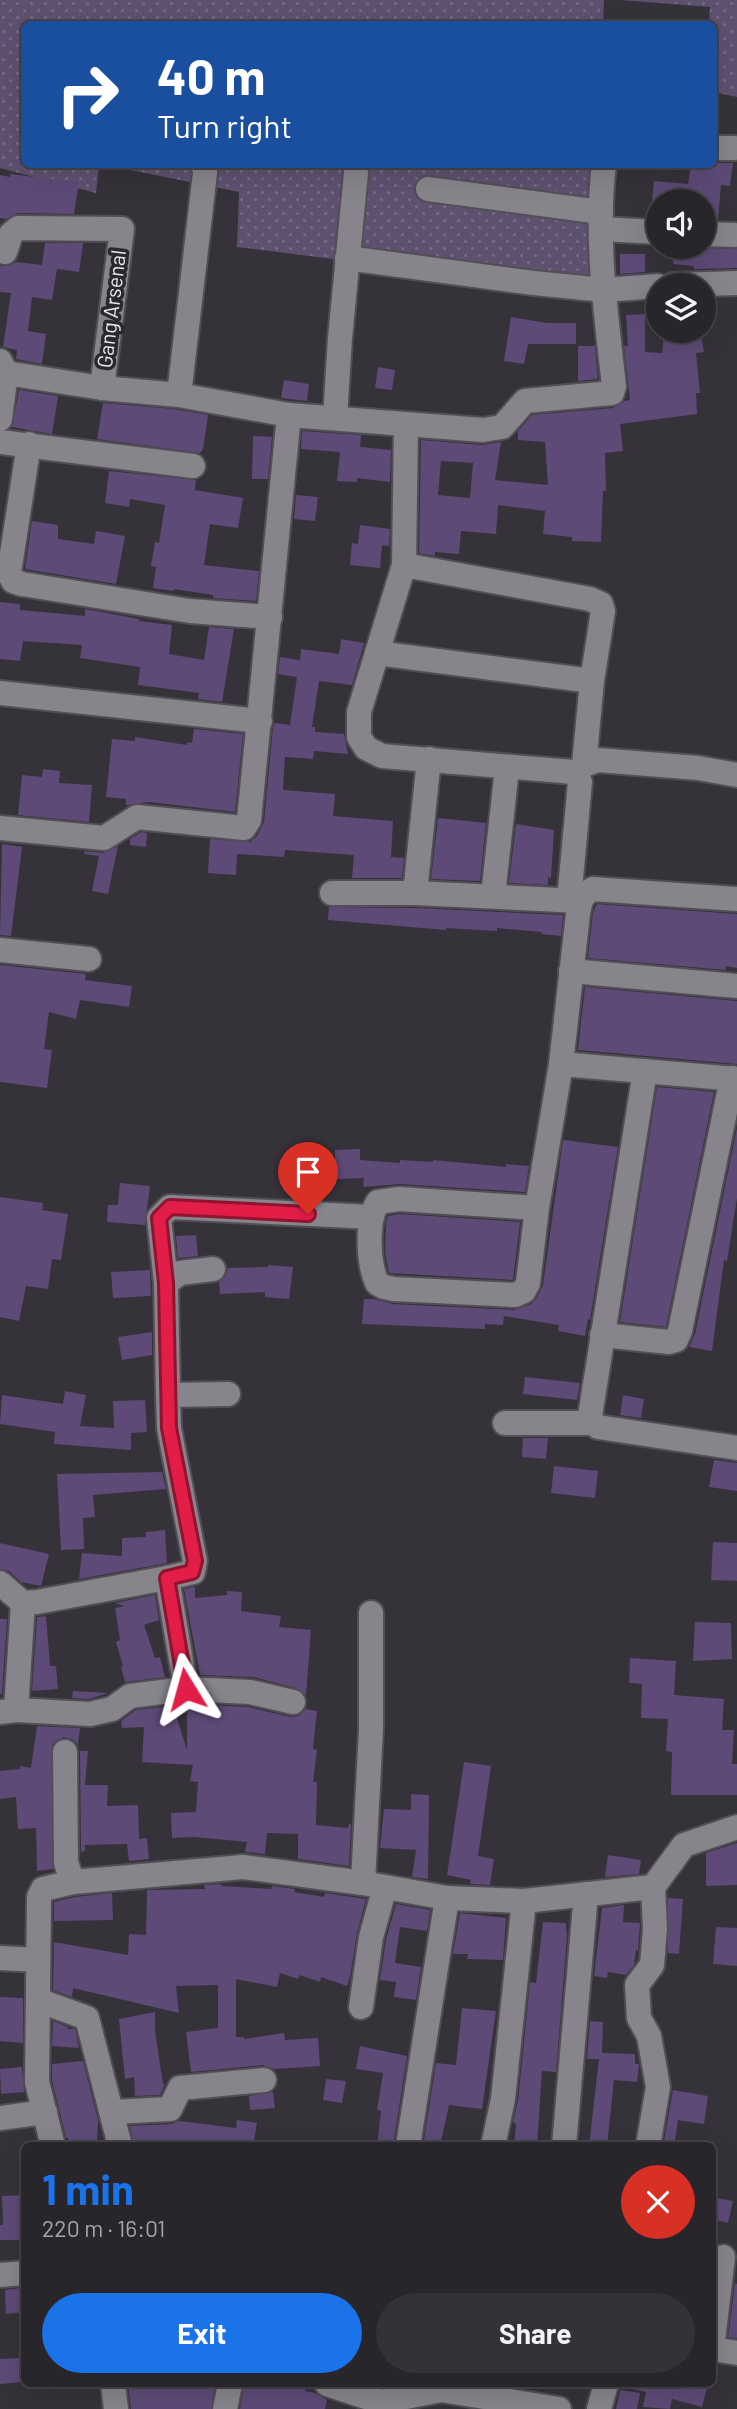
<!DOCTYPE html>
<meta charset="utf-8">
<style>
:root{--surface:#28262b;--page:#343237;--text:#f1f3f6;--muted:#a5a5a9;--line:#444347;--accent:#1a73e8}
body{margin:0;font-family:Barlow,sans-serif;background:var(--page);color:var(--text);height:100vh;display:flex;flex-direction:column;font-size:26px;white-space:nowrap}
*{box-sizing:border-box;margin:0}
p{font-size:23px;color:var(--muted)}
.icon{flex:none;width:38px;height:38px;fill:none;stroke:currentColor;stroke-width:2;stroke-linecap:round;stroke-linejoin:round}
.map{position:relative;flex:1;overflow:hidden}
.details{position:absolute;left:21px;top:2142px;width:695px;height:245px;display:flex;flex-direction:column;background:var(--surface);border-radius:10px;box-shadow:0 7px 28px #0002,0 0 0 2px var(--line)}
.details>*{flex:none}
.guide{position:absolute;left:21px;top:21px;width:696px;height:147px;border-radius:10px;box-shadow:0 7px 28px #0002,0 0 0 2px var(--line);background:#1a4fa0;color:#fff;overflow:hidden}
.fabs{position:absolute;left:646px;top:189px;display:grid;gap:14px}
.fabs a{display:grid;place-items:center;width:70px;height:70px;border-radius:50%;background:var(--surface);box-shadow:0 7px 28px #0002,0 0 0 2px var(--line);font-size:35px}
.pin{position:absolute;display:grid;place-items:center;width:60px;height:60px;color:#fff;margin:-72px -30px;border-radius:50% 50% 50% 0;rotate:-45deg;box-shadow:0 0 7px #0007}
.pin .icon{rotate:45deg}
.me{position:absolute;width:77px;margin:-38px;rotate:352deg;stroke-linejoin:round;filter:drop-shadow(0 0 5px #0008)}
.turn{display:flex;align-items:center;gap:24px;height:147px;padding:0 21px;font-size:32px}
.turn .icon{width:91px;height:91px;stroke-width:2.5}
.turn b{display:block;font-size:49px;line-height:60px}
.round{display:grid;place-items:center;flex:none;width:74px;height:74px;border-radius:37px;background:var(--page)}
.headline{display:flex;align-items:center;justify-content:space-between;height:119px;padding:0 21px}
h1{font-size:42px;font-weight:700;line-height:52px;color:var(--accent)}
.button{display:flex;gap:14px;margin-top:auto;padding:14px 21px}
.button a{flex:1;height:80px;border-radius:42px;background:var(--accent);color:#fff;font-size:28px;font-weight:700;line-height:80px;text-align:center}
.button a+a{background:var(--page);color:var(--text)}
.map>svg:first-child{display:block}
.grass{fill:url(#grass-dots)}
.building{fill:#5d4a77;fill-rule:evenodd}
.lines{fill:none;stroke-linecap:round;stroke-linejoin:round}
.street-casing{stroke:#514f55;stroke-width:28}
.street{stroke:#87848c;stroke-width:24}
.route-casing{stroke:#92132f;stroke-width:18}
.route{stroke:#e11d48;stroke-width:12}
.labels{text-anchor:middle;stroke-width:7;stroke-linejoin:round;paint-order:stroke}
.street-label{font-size:21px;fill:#e8e7eb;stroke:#2b282f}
</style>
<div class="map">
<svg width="737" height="2409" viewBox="0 0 737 2409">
<defs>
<pattern id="grass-dots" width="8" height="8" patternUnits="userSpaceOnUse" patternTransform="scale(1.75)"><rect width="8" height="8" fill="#5e5170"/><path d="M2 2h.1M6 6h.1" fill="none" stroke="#756a85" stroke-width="1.8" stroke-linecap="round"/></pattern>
</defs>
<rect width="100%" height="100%" fill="#353239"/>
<g class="grass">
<path d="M0,0H604L603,24H24V164L99,165L96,193L0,168Z"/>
<path d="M621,0H737V97L714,92V24H709L710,7Z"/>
<path d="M106,165H597L591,291L237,247L239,192Z"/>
</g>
<g class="building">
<path d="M714,163H733L730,186L721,185L718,220L704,219V201H652L654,181L688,184L691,164Z"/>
<path d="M10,174L79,182L74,214L18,213L6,219L0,218V175L10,177Z"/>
<path d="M45,243H83L79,272L57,269L52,300L32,297L28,331L46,334L42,364L16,359L17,350L3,347L11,293L0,292V266H9L16,262L42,265Z"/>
<path d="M675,247L737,249V268L698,269H694V266L673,264Z"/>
<path d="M620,254H645V272L620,274Z"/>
<path d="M645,314V352L662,353L664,334L700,331L704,352L696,353L700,393H696L697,414L620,424L623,451L605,453L606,491H603L601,542L572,541V537L543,534L545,511L498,505L496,534L461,531L459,554L435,552V556L419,553L421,440L482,445L501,442L495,480L548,485L545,442L518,440V431L532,415L613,408L624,401L630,400L624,346H628L626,315ZM441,461L473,463L470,498L438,495Z"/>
<path d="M511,317L547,323H576V344H528L524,364L504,361Z"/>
<path d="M578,346H595L598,379L578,381Z"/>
<path d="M378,367L395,370L392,390L375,388Z"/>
<path d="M284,380L309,384L307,401L281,398Z"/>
<path d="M19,390L58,396L52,434L12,427Z"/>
<path d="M103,403L173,409L208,415L203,449L200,453L97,439Z"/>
<path d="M302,431L361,435L360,447L391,450L390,482L357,478V482L337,481L340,452L301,449Z"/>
<path d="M253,436L272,437L268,479H252Z"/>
<path d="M109,471L196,480L195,490L243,498L238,528L210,524L204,565L259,571L256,601L213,598V595L174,589V591L153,588L156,567L151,566L155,542L159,543L165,505L130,499L129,507L105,503Z"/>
<path d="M296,495L318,497L315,521L294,519Z"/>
<path d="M32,521L58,525V539L94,544L96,531L125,536L116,584L25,569Z"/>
<path d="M360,525L390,529L389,546L382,545L380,568L350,565L352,543L358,544Z"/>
<path d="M0,602L20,604V610L85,616V609L139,619V621L172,625L169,654L204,660L209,627L234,629L222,702L198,699L199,693L138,685L140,667L80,658L82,645L23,641L20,661L0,659Z"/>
<path d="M341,639L364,643L352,685L319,681L312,727H315V732L344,734L348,754L314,751L313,759L285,757L283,790L335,794L333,816L393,821L391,857L404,858L402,878H352L354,855L285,850L284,857L237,854L236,875L208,873L210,839L250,842L257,836L264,822L273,727L275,723L290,725L297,677L278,674L280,657L300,660L301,649L339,654Z"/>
<path d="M194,729L243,734L235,812L149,802L127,805H126V799L106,797L112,739L135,741V737L187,745V742L192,743Z"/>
<path d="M43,769L60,771L59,783L92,785L89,822L18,815L22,775L42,777Z"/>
<path d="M438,818L486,823L480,881L431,879Z"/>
<path d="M516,824L554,830L551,878L548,877V885L509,883Z"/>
<path d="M141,832L147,833L146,847L130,845V839Z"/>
<path d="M2,844L22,847L11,936L0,935Z"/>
<path d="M118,846L108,894L92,891L99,856L84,854L85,851L103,853Z"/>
<path d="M597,904L737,914V968L726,966V970L588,958L593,912Z"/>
<path d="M329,907L415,908L563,915L561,936L541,934L542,932L497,928V931L446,928V930L328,920Z"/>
<path d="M0,965L86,974L85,980L132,986L129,1007L80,1000L76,1019L49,1012L44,1049L52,1050L47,1088L0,1082Z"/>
<path d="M585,987L737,1001V1064L578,1050Z"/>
<path d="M657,1087L714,1092L666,1327L620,1322Z"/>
<path d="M737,1128V1198L727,1261L724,1260L712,1351L689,1347L695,1334Z"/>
<path d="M563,1140L618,1147L590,1320L588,1319L585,1336L558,1331L559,1325L504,1316L503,1325L485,1324V1329L362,1324L364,1299H374L393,1304L514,1310L531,1304L537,1298L543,1285Z"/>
<path d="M360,1149V1160L400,1163V1160L433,1162V1160L506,1167V1164L529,1166L525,1192L400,1184L363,1187L364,1178L335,1179V1150Z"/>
<path d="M120,1183L150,1186L145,1225L107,1222L108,1205H118Z"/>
<path d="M0,1197L43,1203L42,1210L68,1214L61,1260L52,1259L48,1289L26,1286L19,1321L0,1317Z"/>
<path d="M400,1214L520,1222L513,1280L389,1273L385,1252L386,1222L388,1216Z"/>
<path d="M196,1235L198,1256L178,1258L176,1236Z"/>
<path d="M268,1265L293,1267L289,1299L265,1297V1292L220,1294L219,1282L226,1275L228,1268L268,1267Z"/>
<path d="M150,1270L151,1296L113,1298L111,1272Z"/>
<path d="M152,1332V1355L122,1360L118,1337Z"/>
<path d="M525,1377L580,1383L577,1400L523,1394Z"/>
<path d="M65,1391L86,1395L80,1426L114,1428L113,1401L145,1400L147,1432L131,1433V1450L54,1444L55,1432L0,1424L2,1395L63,1404Z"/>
<path d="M623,1395L644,1399L641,1418L620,1415Z"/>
<path d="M523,1438H548L546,1459L522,1457Z"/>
<path d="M714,1460L737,1463V1491L709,1487Z"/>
<path d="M554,1466L598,1471L595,1498L551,1493Z"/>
<path d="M162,1472L166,1489L93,1495L95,1517L83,1518L84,1549L61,1550L57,1474Z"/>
<path d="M165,1530L167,1563L79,1579L82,1553L122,1556V1538L146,1537V1532Z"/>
<path d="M713,1542L737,1543V1581L711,1580Z"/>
<path d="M0,1543L49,1554L41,1586L21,1582L9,1571L0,1569Z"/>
<path d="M195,1587V1598L227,1595V1591L242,1592L241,1611L281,1616L279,1627L311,1630L306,1695L296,1688L253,1677L200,1675L184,1589Z"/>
<path d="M155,1595L159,1620L144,1625L155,1658L160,1657L165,1677L125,1682L121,1667L123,1666L116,1642L120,1640L115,1608L125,1606L115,1603Z"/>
<path d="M46,1616L50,1666H56L58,1689L32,1691L37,1617Z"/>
<path d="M0,1619H7L2,1694H0Z"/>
<path d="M695,1622L731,1623L732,1659L693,1661Z"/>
<path d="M630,1658L676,1661L674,1695L724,1699L722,1730H734L732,1764H737V1795H671L672,1752L666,1751L668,1719L641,1718L642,1684L629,1683Z"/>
<path d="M73,1691L108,1693L89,1699L72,1698Z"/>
<path d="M187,1704L248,1707L290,1717L298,1716L306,1709L317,1711L313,1749L317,1750L313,1782H317L316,1825L348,1828L349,1824H351L349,1866L298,1859V1834L267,1833L265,1854L245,1852L247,1842L194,1837L172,1838L171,1813L196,1812L198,1782L190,1781L193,1765L142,1762L144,1727L122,1728L121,1721L136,1710L173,1706L187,1750Z"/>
<path d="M37,1726L80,1728L78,1744L72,1739L64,1737L57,1740L52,1745L53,1869L37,1871L36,1828L18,1829L16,1797L0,1799V1771L20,1769V1766L31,1768Z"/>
<path d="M80,1751H88L85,1785H108L107,1806L138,1805L139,1839L147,1838L149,1859L129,1861L127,1844L85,1845V1851L81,1852Z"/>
<path d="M464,1762L491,1766L478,1856L494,1859L490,1885L470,1884L471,1880L447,1875Z"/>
<path d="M411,1794L429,1795L428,1879L412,1877L416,1850L380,1848L384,1809L411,1810Z"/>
<path d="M737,1843V1885L706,1886V1853Z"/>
<path d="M608,1855L641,1860L639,1874L605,1877Z"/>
<path d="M221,1884V1886L271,1889L272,1886L295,1889L294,1892L324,1897L325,1893L366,1899L357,1933L350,1977L347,1986L321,1977L320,1982L300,1975L298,1979L280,1973L277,1987L236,1979V2037H244V2039L284,2033L285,2040L318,2038L320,2066L274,2069L263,2065L191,2072L186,2032L218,2028V1985L176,1986L179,2013L73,1988L72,1997L53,1990L54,1942L128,1955L129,1934L146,1935L147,1890L205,1889L204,1885Z"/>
<path d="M112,1893L113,1920L54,1921V1902L75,1897Z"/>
<path d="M668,1898L683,1899L679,1954L668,1953Z"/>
<path d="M396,1904L430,1910L427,1931L400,1927L395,1963L421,1967L416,2000L394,1997L396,1982L380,1980L386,1940Z"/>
<path d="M624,1905L623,1922L640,1923L638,1951L636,1950L634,1965L626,1975L608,1972L607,1978L594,1976L602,1908Z"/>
<path d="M460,1913L506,1918L503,1960L467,1959L468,1954H453Z"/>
<path d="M543,1922L566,1923L567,1937L556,2072L542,2071L537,2146H514L516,2124L513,2122L518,2101L530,1982L536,1983Z"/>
<path d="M716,1927L737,1928V1966L713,1964Z"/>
<path d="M0,1997L23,1998V2043L0,2041Z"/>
<path d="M462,2008L496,2011L482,2109L449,2105L440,2146H423L436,2063L456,2065Z"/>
<path d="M155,2012V2031L163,2084H165L160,2095L135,2096L134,2077L125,2079L119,2019Z"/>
<path d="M53,2021L68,2027V2029H75L79,2048L52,2046Z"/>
<path d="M590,2021L603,2022L602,2053L635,2054V2064H639L637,2082L614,2080L607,2146H589L599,2059H587Z"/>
<path d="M360,2046L407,2056L393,2146H377L381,2111L377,2110L383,2073L356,2069Z"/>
<path d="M83,2061L98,2120L97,2146H68V2138H66L52,2080V2064Z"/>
<path d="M22,2067L24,2092L1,2094L0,2069Z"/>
<path d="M326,2079L346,2081L342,2103L323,2100Z"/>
<path d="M673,2090L708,2096L704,2124L678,2120L674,2146H663Z"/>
<path d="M273,2092L275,2108L250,2110L249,2096Z"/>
<path d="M237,2120L257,2123L253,2146H134L130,2126L171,2124L179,2121L236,2128Z"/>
<path d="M24,2195V2216H20V2240H0V2225H3L2,2196Z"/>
<path d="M712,2197L733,2201L728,2223L712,2219Z"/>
<path d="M735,2283L737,2284V2338L728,2337Z"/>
<path d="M21,2288L23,2312L6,2314L5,2290Z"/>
<path d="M19,2358L22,2382L0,2384V2359Z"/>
<path d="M128,2384H191V2386H215L211,2409H131Z"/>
<path d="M244,2384H295L306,2387L305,2391L315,2393L327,2400L325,2409H240Z"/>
<path d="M635,2384H708L702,2407L672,2399L670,2409L643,2407L646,2392L634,2389Z"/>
<path d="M620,2390L640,2393L637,2409H616Z"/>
</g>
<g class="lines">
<g class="street-casing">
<g id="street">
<path d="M714,148H735"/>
<path d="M428,189L601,212"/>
<path d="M601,229L658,232"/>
<path d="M704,234L735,235"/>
<path d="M5,252L11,234L18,228L122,229L102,388"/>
<path d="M347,258L534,283L604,290L658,286"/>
<path d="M673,285L737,283"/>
<path d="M0,361L6,373L0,419"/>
<path d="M6,373L102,388L179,395L289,415L483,430L502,427L525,401L612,393L614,386C606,313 595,238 604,164"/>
<path d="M179,395L205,173V167L202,164"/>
<path d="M335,417L340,338L356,173"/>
<path d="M406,425L404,565L359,712V737L366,748L382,756L574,772L580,782L569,900"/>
<path d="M0,442L193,466"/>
<path d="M29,444L9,573L13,581L22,584L190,611L270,617"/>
<path d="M404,565L590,599L601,604L603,611L592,681L584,765"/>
<path d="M377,653L592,681"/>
<path d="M0,693L260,721"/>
<path d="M576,774L584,765L598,760L698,768L737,775"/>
<path d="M0,828L104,838L137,817L244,828L249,820L289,415"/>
<path d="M332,893H415L580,901"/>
<path d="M415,893L429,759"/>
<path d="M493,896L507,768"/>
<path d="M0,950L89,959"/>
<path d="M571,971L737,986"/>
<path d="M561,1064L737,1079"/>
<path d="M537,1208L399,1199L378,1202C366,1220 368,1263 377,1283L384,1287L394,1289L515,1295L524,1291L528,1283L537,1208L561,1064L578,914C580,901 581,895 593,889L737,899"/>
<path d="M166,1283L159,1218L170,1207L372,1217"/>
<path d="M602,1335L669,1342L676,1340L680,1331L732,1078"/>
<path d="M168,1395L166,1283L180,1273L213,1269"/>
<path d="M505,1423H593L598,1427L737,1448"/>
<path d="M593,1423L590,1416L645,1071"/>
<path d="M167,1578L186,1689"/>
<path d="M0,1583L23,1603L37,1602L167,1578L193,1572L195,1561L169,1428L168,1395L228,1394"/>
<path d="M16,1710L23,1603"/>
<path d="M0,1712L16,1710L90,1714L112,1709L130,1696L186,1689L250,1692L293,1702"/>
<path d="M65,1752L66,1863L73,1882"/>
<path d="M363,1883L371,1729V1613"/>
<path d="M0,1958L38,1960"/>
<path d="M38,2000L87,2018L120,2146"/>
<path d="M361,2007L371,1937L385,1887"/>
<path d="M112,2112L170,2109L180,2088L264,2080"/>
<path d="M0,2118L45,2112"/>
<path d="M53,2146L37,2082L39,1897L43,1889L73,1882L243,1867L363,1883L447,1898L524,1901L653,1887L684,1845L737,1827"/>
<path d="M408,2146L447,1898"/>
<path d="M493,2146L503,2099L524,1901"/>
<path d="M564,2146L586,1894"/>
<path d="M648,2146L658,2087L649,2036L639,2018L637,1985L652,1965L655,1929L653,1887"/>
<path d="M0,2275L24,2273"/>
<path d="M712,2349L723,2257"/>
<path d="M712,2349L737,2353"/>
<path d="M113,2384L116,2409"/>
<path d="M327,2384L381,2402L441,2390L559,2409"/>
<path d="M225,2409L230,2384"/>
<path d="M599,2409L606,2384"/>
</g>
</g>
<use href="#street" class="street"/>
</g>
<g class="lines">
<g class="route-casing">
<path id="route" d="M186,1689L167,1578L192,1572L195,1561L169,1428L166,1283L159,1218L170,1207L308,1214"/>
</g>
<use href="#route" class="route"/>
</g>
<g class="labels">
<g class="street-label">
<text transform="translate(112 309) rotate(-83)" y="7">Gang Arsenal</text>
</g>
</g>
</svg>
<div class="fabs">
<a><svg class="icon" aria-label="sound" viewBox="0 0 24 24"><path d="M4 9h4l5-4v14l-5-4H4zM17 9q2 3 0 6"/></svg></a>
<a><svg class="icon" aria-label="layers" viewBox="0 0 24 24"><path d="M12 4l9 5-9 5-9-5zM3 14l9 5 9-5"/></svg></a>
</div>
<div class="pin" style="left:308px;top:1214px;background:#d93025"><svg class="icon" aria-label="arrive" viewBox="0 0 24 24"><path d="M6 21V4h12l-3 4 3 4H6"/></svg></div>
<svg class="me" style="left:186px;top:1689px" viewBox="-20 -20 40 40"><path d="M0-17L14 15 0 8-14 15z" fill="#e11d48" stroke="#fff" stroke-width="4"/></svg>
<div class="guide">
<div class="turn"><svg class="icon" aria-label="right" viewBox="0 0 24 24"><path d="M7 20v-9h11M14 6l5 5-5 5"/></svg><div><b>40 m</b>Turn right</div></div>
</div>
<section class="details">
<div class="headline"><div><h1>1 min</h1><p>220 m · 16:01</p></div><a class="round" style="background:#d93025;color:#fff"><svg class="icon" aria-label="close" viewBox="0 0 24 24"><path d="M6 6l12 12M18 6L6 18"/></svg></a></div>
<div class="button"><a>Exit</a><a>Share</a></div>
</section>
</div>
